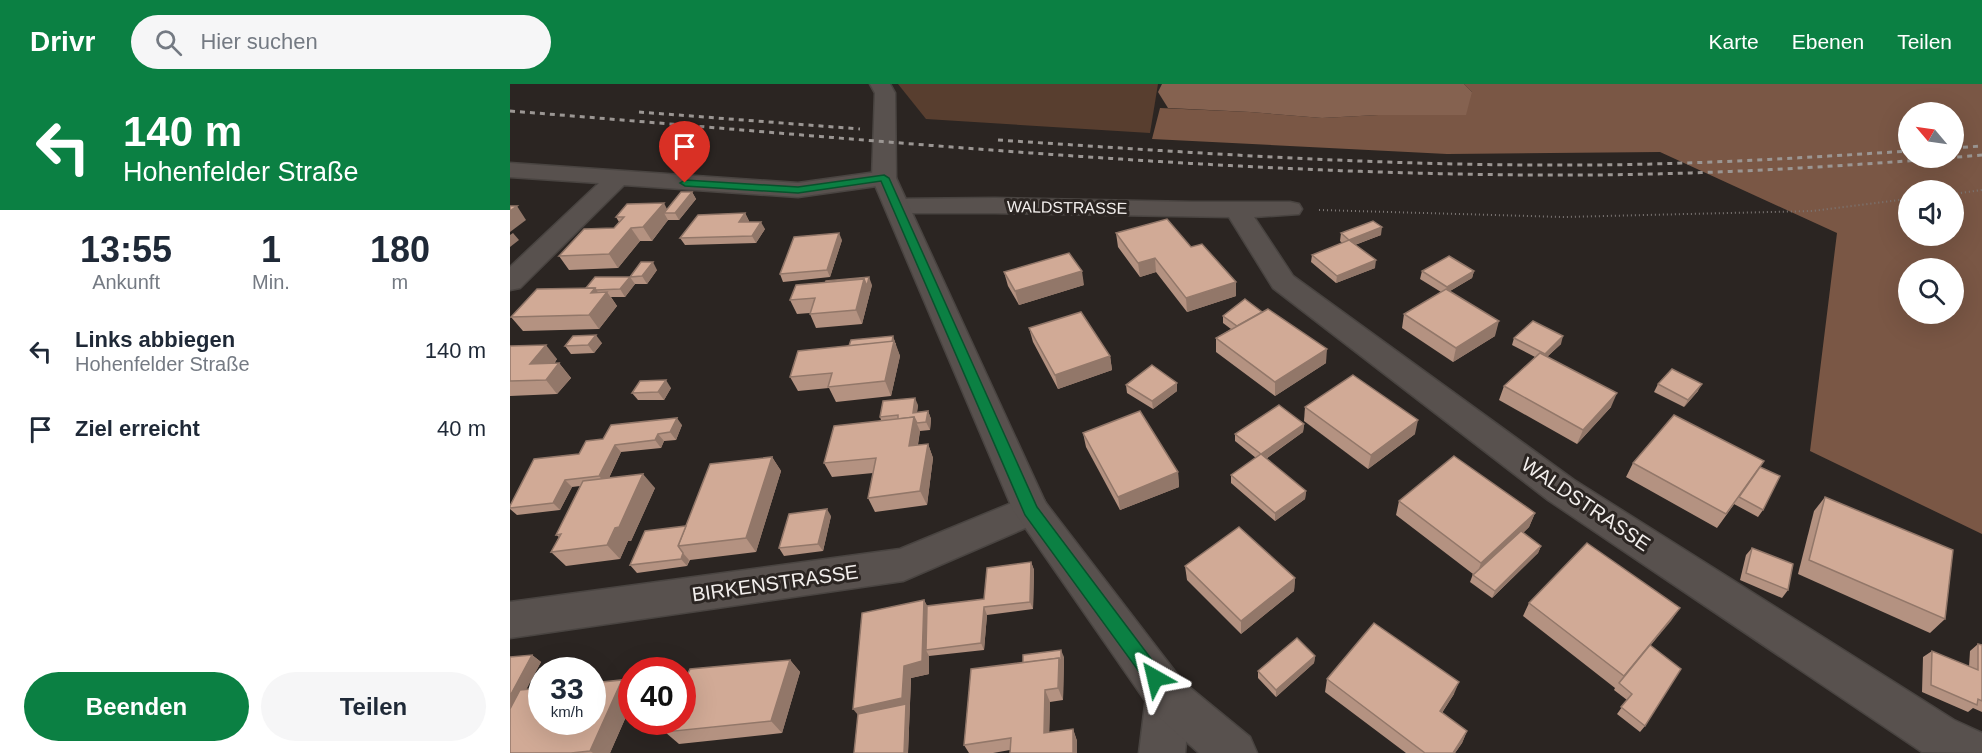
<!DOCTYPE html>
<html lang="de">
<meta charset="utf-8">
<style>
:root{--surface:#fff;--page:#f6f6f7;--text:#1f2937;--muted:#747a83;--accent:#0b8043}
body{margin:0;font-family:Helvetica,sans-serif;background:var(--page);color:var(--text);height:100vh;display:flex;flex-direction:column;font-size:22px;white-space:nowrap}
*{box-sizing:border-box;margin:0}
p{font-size:20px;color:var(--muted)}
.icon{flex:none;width:33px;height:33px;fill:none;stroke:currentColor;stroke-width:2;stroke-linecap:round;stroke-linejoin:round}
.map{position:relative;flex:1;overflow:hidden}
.sheet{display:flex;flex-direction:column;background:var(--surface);width:510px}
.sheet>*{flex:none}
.guide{background:#0b8043;color:#fff;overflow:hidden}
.needle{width:39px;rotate:299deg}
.controls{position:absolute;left:1388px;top:18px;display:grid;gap:12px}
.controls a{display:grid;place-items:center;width:66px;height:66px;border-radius:50%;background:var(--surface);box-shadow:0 6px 24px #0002;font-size:30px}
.speed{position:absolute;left:18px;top:573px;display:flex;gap:12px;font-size:30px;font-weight:700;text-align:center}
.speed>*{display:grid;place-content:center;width:78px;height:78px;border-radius:50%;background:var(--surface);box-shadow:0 6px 24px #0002;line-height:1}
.speed small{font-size:15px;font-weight:400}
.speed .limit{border:9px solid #d22;background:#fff;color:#111}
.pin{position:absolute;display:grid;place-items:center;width:51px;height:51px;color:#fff;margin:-62px -26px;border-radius:50% 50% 50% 0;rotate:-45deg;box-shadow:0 0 6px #0007}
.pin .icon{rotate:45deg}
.me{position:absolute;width:66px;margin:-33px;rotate:323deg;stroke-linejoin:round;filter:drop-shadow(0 0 4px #0008)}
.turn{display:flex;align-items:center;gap:21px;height:126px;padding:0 24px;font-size:27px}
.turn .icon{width:78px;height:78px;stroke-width:2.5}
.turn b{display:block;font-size:42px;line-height:51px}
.eta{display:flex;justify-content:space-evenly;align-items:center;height:102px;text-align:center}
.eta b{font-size:36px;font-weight:600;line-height:42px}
.button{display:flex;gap:12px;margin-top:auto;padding:12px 24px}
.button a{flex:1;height:69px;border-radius:36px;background:var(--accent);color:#fff;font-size:24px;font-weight:600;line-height:69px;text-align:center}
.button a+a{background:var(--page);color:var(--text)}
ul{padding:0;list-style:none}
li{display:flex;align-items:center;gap:18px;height:78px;padding:0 24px}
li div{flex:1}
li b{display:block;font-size:22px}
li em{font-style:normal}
header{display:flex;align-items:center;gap:36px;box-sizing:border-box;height:84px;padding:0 30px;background:var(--accent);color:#fff}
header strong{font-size:28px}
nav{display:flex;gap:33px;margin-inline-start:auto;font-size:21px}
.search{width:420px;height:54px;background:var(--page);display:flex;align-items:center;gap:15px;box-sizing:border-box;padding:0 21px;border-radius:33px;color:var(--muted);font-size:22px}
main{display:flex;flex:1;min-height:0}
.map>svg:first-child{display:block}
.green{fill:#583e2f}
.forest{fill:#7a5745;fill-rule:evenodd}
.water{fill:#856250}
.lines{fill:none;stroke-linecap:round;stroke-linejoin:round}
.minor-casing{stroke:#494441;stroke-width:3}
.tertiary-casing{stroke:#494441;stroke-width:3}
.path{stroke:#7c7674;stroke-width:2;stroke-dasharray:1 3;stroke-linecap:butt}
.minor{fill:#58514e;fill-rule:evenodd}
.tertiary{fill:#58514e;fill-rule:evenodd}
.rail{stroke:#9b9693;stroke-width:3;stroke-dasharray:5 5;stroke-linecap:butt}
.wall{fill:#b49281}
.shaded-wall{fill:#927769}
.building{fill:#d1aa96;stroke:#927769;stroke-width:1.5}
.route{fill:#0b8043;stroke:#07532c;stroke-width:1.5}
.labels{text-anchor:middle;stroke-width:6;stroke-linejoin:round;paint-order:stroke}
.far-street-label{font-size:16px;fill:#f2eeec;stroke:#2b2522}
.street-label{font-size:20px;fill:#f2eeec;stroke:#2b2522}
</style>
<header>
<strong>Drivr</strong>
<div class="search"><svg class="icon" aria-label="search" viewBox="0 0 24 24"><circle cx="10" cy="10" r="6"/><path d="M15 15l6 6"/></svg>Hier suchen</div>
<nav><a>Karte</a><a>Ebenen</a><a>Teilen</a></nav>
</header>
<main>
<section class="sheet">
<div class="guide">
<div class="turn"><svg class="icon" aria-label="left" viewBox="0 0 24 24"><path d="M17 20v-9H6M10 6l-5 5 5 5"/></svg><div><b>140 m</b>Hohenfelder Straße</div></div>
</div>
<div class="eta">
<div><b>13:55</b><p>Ankunft</p></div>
<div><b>1</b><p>Min.</p></div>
<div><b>180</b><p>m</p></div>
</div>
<ul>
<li><svg class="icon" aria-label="left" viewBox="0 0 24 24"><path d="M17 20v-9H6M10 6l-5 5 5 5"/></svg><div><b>Links abbiegen</b><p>Hohenfelder Straße</p></div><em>140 m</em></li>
<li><svg class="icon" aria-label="arrive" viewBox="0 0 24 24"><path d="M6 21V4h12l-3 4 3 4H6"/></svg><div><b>Ziel erreicht</b></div><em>40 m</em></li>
</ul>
<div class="button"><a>Beenden</a><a>Teilen</a></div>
</section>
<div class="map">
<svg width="1472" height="669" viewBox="0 0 1472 669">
<rect width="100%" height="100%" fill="#2b2522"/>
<path class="green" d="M388,0H648L640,49L416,35Z"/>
<path class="forest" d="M954,0H1472V450L1300,367L1327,149L1150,68L937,70L642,55L650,24L740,28L812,34L868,31L962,8ZM1398,28H1443V74H1398ZM1398,106H1443V152H1398ZM1398,184H1443V230H1398Z"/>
<path class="water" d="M652,0H954L962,8L956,31H868L812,34L740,28L658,24L648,8Z"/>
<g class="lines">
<g class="minor-casing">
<g id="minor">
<path d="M0,79L288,99L374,87L382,89L386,94L382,99L374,101L288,113L114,101L10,204L0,206V183L89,99L0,93Z"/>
<path d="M485,114L682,118H780L789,120L792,125L789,130L744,133L783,192L1064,396L1444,636L1472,649V669L1412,668L1038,416L763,204L719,133L485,129H387L378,127L375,122L378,117L387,115Z"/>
<path d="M521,411L534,416L539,426L534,436L393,497L0,554V518L390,465Z"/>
<path d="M658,592L673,598L680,613L675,669H629L636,613L643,598Z"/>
</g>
</g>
<g class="tertiary-casing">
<path id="tertiary" d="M360,0H380L385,9L386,94L535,418L673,598L740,653L747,669H689L643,628L503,426L362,94L365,9Z"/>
</g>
<g class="path">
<path d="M1443,110L1472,106"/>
<path d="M809,126L1054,133L1302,127L1398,115"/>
</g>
<use href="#minor" class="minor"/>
<use href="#tertiary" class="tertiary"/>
<g class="rail">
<path d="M0,27C359,55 719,93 1080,91C1211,90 1341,82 1472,71"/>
<path d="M129,28L350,45"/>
<path d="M488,56C671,68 854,81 1037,81C1157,82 1278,75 1398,67"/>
<path d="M1443,64L1472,62"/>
</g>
</g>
<g class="wall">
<path d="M182,108L186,115L169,136H158L142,157H130L108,184L59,186L49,172L104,144L109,138L106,133L157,125Z"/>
<path d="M235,129L239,137L238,138L255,145L246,159L175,161L170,154Z"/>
<path d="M606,149L681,163L726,212L677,228L646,188L630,193L608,163Z"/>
<path d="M831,149L871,151L845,161L865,184L826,199L801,178L802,171L832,159L830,157Z"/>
<path d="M332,156L320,193L273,198L270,190Z"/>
<path d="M147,186L137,200H125L115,213H101L107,222L89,245L13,247L1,233L76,204Z"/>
<path d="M912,187H964L962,194L940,207L985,252L943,278L892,244L894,230L931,208L910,195Z"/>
<path d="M494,188L574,201L509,221L498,202Z"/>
<path d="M362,201L352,240L306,244L300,230V229L287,230L280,216Z"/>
<path d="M713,232L816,279L765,312L706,268V254L721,245L713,239Z"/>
<path d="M519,244L600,272L602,286L548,305L523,258Z"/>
<path d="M1004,254L1051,260L1037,273L1101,323L1067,360L989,316L994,302L1025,273L1002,261Z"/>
<path d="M92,259L84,269L61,270L55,262Z"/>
<path d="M386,259V262L390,272L381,312L326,318L319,304L288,307L280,293Z"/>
<path d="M0,262L47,275L44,280L49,279L61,294L47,310L0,312Z"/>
<path d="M1148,300L1188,307L1174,323L1144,308Z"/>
<path d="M616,301L667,307L643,325L617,309Z"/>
<path d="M161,304L154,316H128L122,309Z"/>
<path d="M408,321L407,328L418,327L421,335L420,346L410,347L408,361L418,360L423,374L417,421L365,428L358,414L363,389L322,393L314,379L371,336L370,333Z"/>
<path d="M795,323L905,350L858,385L794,337Z"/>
<path d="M794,340L793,348L756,375L796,407L795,415L765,437L721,399V391L746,374L725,357V350Z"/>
<path d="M172,341L166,356L154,357L151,364L111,368L99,394L145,404L121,457H118L110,475L56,482L41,468L49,453L46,451L70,402L62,403L50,426L7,431L0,425V424L69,370L93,355Z"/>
<path d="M573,349L668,388L669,403L610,426L576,363Z"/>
<path d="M262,373L271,387L246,468L180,476L177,482L127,489L120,481L176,442Z"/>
<path d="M1123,379L1250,384L1253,426L1248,433L1224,420L1225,419L1207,444L1116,393Z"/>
<path d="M1315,413L1435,535L1420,549L1288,490L1304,427Z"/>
<path d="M889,417L1025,429L1019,443L1013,449L1031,462L1028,469L982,514L960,498L963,490L886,431Z"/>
<path d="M321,432L313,467L274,472L269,464Z"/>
<path d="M1242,464L1278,506L1272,514L1230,496L1236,471Z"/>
<path d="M521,478L524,486L523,525L477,531L474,566L419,572V590L401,594L398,669H344L414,516L417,522L474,515Z"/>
<path d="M675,482L785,494L784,507L731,550L677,496Z"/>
<path d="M1019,519L1170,524L1140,562L1135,642L1130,648L1107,630L1117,616L1104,606L1105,604L1013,532Z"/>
<path d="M1468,560L1472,561V628L1463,624L1458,628L1412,608L1413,573L1422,567L1459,583L1460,567Z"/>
<path d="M22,571L31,578L16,605L112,596L122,605V619L100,669H0Z"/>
<path d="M805,572L804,579L766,613L748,594V587Z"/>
<path d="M554,573L553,616L540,618L539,649L563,645L567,657V669H500V666L483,669H459L454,661Z"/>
<path d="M280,576L290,588L272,649L169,660L155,648Z"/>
<path d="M817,595L944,610L932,629L957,647L952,659L945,669H896L815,608Z"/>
</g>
<g class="shaded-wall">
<path d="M182,108L186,115L169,136L165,129Z"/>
<path d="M154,119L159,129H154L158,136L142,157L133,143Z"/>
<path d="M7,122L16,136L0,148V125Z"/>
<path d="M235,129L239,137L232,146L229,138Z"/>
<path d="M251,138L255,145L246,159L242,152Z"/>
<path d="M872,143L871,151L839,163V156Z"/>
<path d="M121,144L130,157L108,184L99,170Z"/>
<path d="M3,149L9,156L0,163V151Z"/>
<path d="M329,149L332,156L320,193L317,186Z"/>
<path d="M645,174L646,188L630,193L628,179Z"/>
<path d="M866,176L865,184L826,199L827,192Z"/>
<path d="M143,178L147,186L137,200L132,192Z"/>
<path d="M572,187L574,201L509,221L505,207Z"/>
<path d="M964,187L962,194L935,210L937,203Z"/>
<path d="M120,193L125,200L115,213L110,205Z"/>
<path d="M359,193L362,201L352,240L346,226L354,195Z"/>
<path d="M726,198V212L677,228L676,214Z"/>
<path d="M85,204L92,214L97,208L107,222L89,245L79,231L81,209Z"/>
<path d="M989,237L985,252L943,278L946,264Z"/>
<path d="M86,251L92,259L84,269L78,261Z"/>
<path d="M383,252L390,272L381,312L375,297Z"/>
<path d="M1053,252L1051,260L1032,277L1035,270Z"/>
<path d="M36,261L47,275L32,294L20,280Z"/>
<path d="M817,265L816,279L765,312V298Z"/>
<path d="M600,272L602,286L548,305L545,291Z"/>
<path d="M49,279L61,294L47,310L36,296Z"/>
<path d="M156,296L161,304L154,316L148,308Z"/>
<path d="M667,299V307L643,325L642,317Z"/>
<path d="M1192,300L1188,307L1174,323L1178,316Z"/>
<path d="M1107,309L1101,323L1067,360L1073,346Z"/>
<path d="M405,314L408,321L406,336L403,329Z"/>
<path d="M418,327L421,335L420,346L416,338Z"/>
<path d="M404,333L410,347L405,376L399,362Z"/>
<path d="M167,334L172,341L166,356L160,348Z"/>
<path d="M908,336L905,350L858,385L861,371Z"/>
<path d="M794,340L793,348L751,378V370Z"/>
<path d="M148,350L154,357L151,364L145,356Z"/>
<path d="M418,360L423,374L417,421L410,407Z"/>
<path d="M105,361L111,368L96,400L89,392Z"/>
<path d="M262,373L271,387L246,468L236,454Z"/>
<path d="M668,388L669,403L610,426L608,413Z"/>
<path d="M133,390L145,404L121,457H118L110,475L97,461Z"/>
<path d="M55,396L62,403L50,426L43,419Z"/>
<path d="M796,407L795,415L765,437V429Z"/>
<path d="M317,425L321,432L313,467L308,460Z"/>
<path d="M1025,429L1019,443L966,493L971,479Z"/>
<path d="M1031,462L1028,469L982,514L985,507Z"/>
<path d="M173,469L179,476L177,482L171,475Z"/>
<path d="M521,478L524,486L523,525L520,518Z"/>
<path d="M785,494L784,507L731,550V537Z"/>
<path d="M414,516L421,529L416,566L419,572V590L401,594L398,669H394L353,637L343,625L394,582Z"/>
<path d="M474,523L477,531L474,566L471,559Z"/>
<path d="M1170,524L1161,537L1109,599Z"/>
<path d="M551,566L554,573L553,616L548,604L549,574Z"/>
<path d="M22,571L31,578L0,636V612Z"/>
<path d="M805,572L804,579L766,613V606Z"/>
<path d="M280,576L290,588L272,649L261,637Z"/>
<path d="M112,596L122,605V619L100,669H83L80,667Z"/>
<path d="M949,598L944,610L925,639L930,627Z"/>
<path d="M535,606L540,618L539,661L534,649Z"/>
<path d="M563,645L567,657V669H563Z"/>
<path d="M957,647L952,659L945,669H943Z"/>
</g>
<g class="building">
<path d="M171,108H182L165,129H154Z"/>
<path d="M154,119L133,143L121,144L99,170L49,172L74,145L104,144L114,133H106L117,120Z"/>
<path d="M0,122H7L0,127Z"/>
<path d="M235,129L229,138H251L242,152L170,154L188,131Z"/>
<path d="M657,135L681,163L692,160L726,198L676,214L645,174L628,179L606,149Z"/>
<path d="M863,137L872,143L839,156L831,149Z"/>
<path d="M329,149L317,186L270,190L284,153Z"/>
<path d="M839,156L866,176L827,192L802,171Z"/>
<path d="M559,169L572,187L505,207L494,188Z"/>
<path d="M939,172L964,187L937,203L912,187Z"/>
<path d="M131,178H143L132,192L120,193L110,205L86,206L85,204H76L85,193H120Z"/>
<path d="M359,193L357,202L354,195L315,199L316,197Z"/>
<path d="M354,195L346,226L300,230L305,214L280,216L286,201Z"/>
<path d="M85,204L81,209L97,208L79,231L1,233L27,205Z"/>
<path d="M936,205L989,237L946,264L894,230Z"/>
<path d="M735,215L752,228L727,242L713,232Z"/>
<path d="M758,225L817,265L765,298L706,254Z"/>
<path d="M571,228L600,272L545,291L519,244Z"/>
<path d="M1023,237L1053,252L1035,270L1004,254Z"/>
<path d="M86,251L78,261L55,262L63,252Z"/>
<path d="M383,252L382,258L339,262L341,256Z"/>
<path d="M384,257L375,297L318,303L322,289L280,293L288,267Z"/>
<path d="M36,261L20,280L49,279L36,296L0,297V262Z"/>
<path d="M1030,269L1107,309L1073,346L994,302Z"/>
<path d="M642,281L667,299L642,317L616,301Z"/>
<path d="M1162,285L1192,300L1178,316L1148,300Z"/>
<path d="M843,291L908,336L861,371L795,323Z"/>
<path d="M156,296L148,308L122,309L130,297Z"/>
<path d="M405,314L403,329L418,327L416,338L407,339L404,333L388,335V331L370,333L373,317Z"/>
<path d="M769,321L794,340L751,370L725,350Z"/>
<path d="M630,327L668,388L608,413L573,349Z"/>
<path d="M1164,331L1254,377L1216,430L1123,379Z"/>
<path d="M404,333L399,362L418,360L410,407L358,414L366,374L314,379L324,342Z"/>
<path d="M167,334L160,348L148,350L145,356L105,361L89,392L55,396L43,419L0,424V422L24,375L69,370L76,357L93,355L101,341Z"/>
<path d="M751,370L796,407L765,429L721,391Z"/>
<path d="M944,372L1025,429L971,479L889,417Z"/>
<path d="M262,373L236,454L168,462L200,380Z"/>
<path d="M1250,383L1270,392L1253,426L1229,413Z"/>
<path d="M133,390L109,443L105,444L97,461L41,468L51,450L46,451L73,397Z"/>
<path d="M1315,413L1443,466L1435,535L1299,476Z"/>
<path d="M317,425L308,460L269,464L279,430Z"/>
<path d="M176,442L168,462L173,469L171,475L120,481L135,447Z"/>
<path d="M729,443L785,494L731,537L675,482Z"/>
<path d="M1011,447L1031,462L985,507L963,491Z"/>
<path d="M1077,459L1170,524L1114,592L1019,519Z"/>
<path d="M1242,464L1283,480L1278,506L1236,489Z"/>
<path d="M521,478L520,518L474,523L471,559L416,566L417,522L474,515L477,484Z"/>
<path d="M414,516L412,577L394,582L392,614L343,625L352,529Z"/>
<path d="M864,539L949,598L930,627L957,647L943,669H915L817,595Z"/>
<path d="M787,554L805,572L766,606L748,587Z"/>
<path d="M1468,560L1472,561V617L1468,615L1467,621L1421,601L1422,567L1468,586Z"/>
<path d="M1140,561L1171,585L1135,642L1111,623L1122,610L1109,599Z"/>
<path d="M551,566V580L549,574L513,579V571Z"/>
<path d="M22,571L0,612V573Z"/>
<path d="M549,574L548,604L535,606L534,649L563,645V669H500L501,654L454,661L461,585Z"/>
<path d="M280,576L261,637L155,648L159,638H172V603L180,585Z"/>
<path d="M112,596L80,667L61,669H0V625L10,606L32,604V638H82V599Z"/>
<path d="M396,620L394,669H344L348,630Z"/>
</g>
<path class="route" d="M374,91L379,94L527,423L651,588L654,594L651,600L645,603L638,600L515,431L371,97L288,109L175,102L170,99L175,96L288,103Z"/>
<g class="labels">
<g class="far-street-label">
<text transform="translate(557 123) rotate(1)" y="6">WALDSTRASSE</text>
</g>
<g class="street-label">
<text transform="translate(1076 420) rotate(34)" y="7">WALDSTRASSE</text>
<text transform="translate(265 499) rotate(-8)" y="7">BIRKENSTRASSE</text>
</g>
</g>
</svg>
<div class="controls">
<a><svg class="needle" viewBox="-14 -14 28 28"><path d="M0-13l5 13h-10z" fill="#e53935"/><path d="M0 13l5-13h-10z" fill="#747a83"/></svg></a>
<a><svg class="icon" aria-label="sound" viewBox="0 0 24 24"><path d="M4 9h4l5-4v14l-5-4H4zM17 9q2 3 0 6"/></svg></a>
<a><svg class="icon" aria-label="search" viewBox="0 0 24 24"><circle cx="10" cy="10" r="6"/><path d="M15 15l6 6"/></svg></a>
</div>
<div class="speed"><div>33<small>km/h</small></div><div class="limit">40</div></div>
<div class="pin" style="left:175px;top:99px;background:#d93025"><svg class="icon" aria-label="arrive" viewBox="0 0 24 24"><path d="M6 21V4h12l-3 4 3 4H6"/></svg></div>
<svg class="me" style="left:645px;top:594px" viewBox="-20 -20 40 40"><path d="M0-17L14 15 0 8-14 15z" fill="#0b8043" stroke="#fff" stroke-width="4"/></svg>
</div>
</main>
